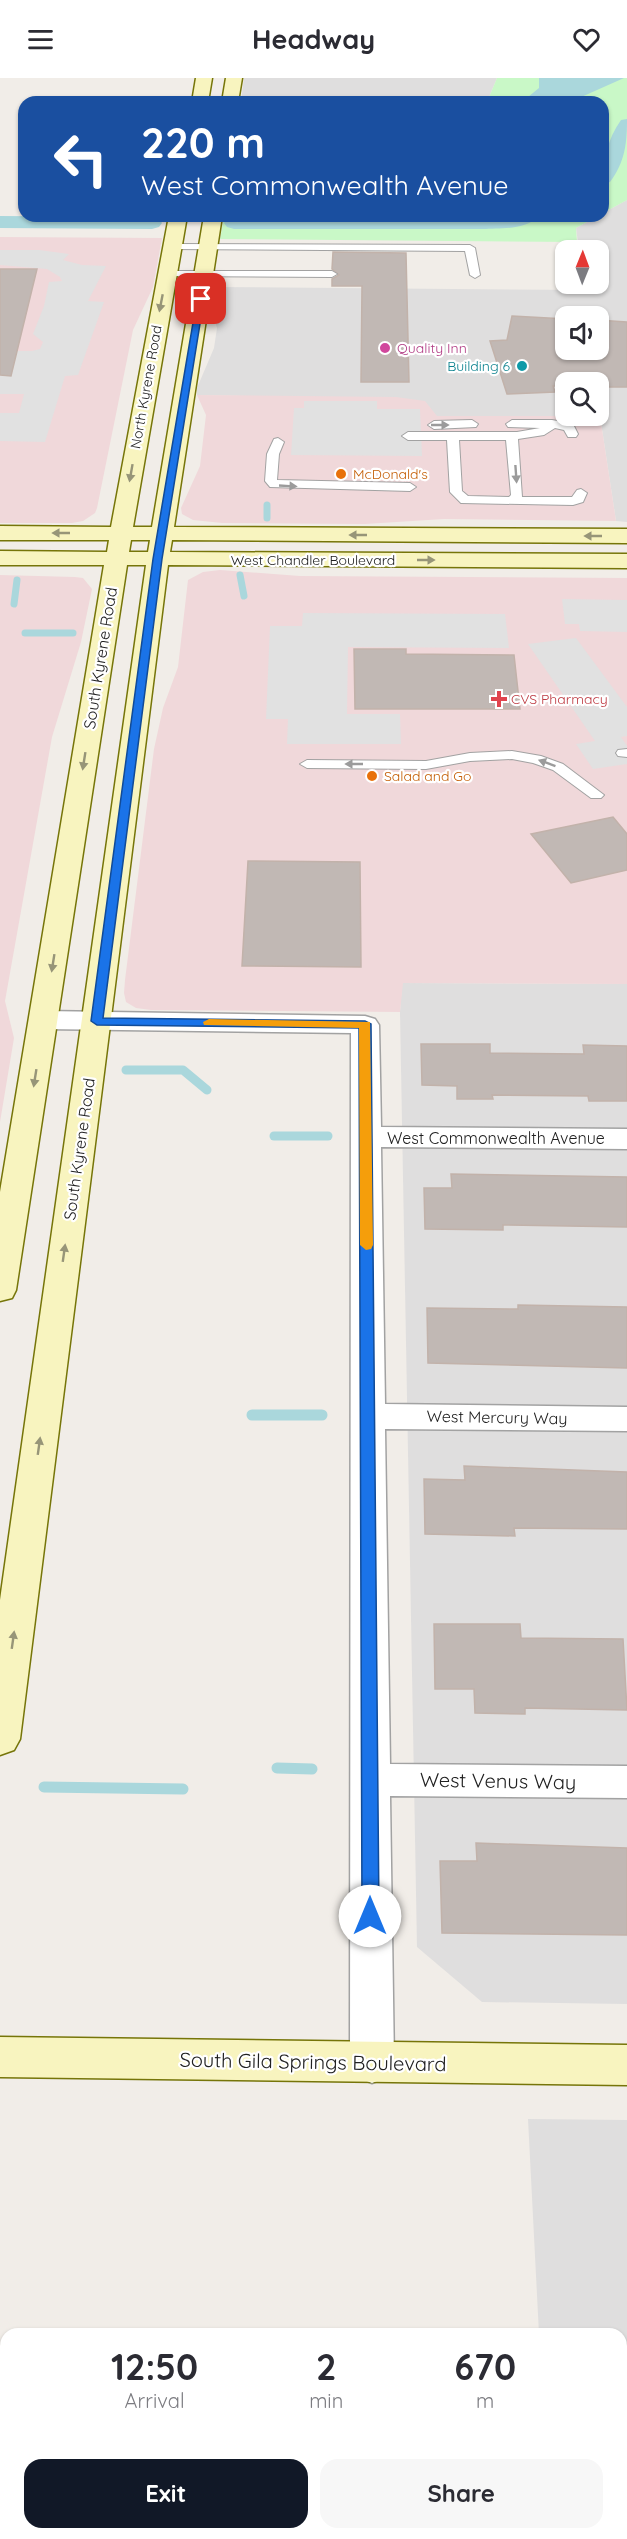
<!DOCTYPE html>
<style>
:root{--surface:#fff;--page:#f7f7f7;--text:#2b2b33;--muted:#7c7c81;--accent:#111827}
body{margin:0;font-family:Quicksand,sans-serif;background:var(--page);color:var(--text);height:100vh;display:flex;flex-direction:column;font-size:22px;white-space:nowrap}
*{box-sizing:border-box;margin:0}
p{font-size:20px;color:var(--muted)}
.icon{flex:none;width:33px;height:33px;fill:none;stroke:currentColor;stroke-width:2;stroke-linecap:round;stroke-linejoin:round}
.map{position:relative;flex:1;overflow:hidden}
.panel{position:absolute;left:0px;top:2250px;width:627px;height:212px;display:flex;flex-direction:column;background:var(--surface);border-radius:18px 18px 0 0;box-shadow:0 2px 4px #0004}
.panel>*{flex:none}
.top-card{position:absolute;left:18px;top:18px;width:591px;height:126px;border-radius:18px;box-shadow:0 2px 4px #0004;background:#1a4fa0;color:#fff;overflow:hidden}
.needle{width:39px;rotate:1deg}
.tools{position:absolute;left:555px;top:162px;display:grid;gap:12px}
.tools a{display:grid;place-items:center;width:54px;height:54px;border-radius:12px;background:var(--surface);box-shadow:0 2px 4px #0004;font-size:30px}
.pin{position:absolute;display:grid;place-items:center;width:51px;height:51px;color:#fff;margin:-26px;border-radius:12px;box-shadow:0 3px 9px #0006}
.me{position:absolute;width:66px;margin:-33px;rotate:0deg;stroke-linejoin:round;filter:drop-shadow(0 0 4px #0008)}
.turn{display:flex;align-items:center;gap:21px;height:126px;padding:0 24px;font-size:27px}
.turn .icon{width:78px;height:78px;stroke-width:2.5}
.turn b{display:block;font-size:42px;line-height:51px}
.eta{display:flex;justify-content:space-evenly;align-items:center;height:102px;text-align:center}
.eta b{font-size:36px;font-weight:700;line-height:42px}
.action{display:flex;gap:12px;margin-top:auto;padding:12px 24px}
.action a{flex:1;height:69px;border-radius:18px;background:var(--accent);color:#fff;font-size:24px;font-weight:700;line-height:69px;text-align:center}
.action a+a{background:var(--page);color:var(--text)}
header{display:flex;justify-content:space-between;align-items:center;height:78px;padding:0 24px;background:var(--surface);font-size:27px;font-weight:700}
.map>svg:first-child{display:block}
.residential{fill:#dfdede;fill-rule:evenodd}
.commercial{fill:#f0d8da}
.park{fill:#c9f8c7}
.parking{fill:#e1e1e1}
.water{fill:#aad7dc}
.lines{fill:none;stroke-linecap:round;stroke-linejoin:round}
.stream-far2{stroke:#aad7dc;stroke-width:7}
.stream-far1{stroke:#aad7dc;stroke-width:9}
.stream{stroke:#aad7dc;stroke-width:11}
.canal{fill:#aad7dc;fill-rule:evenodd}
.building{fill:#c1b8b4;stroke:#c2b2aa;stroke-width:1.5}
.lane-casing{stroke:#a2a2a2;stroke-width:2}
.street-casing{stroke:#a2a2a2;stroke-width:3}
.secondary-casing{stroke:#767509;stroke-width:3}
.lane{fill:#fff;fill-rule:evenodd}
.street{fill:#fff;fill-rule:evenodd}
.secondary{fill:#f8f4bf;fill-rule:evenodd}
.oneway{fill:#979578}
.oneway2{fill:#9b9b9b}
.route{fill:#1a73e8;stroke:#114b97;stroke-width:1.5}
.slow{fill:#f59e0b}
.hotel-dot{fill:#d1479c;stroke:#fff;stroke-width:2}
.culture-dot{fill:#0f9aa8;stroke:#fff;stroke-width:2}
.food-dot{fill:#e8710a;stroke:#fff;stroke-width:2}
.health-dot{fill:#e0444e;stroke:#fff;stroke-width:2}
.labels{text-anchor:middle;stroke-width:4.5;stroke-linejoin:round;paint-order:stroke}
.far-hotel-label{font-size:14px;fill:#b23c85;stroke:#fff;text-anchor:start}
.far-culture-label{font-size:14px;fill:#0d838f;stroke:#fff;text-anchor:end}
.far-street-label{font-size:14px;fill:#212121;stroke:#fff}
.far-food-label{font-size:14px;fill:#c56008;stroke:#fff;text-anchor:start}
.far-health-label{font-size:14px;fill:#be3a42;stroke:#fff;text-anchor:start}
.street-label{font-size:16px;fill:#212121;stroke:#fff}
.near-street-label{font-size:20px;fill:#212121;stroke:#fff}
</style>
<header><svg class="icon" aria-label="menu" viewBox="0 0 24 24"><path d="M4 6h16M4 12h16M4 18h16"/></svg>Headway<svg class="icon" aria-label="heart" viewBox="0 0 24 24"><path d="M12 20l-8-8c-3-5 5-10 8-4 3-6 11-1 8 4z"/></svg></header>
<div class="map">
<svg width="627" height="2461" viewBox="0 0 627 2461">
<rect width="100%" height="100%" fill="#f1ede8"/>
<g class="residential">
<path d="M244,0H497L487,24H241Z"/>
<path d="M627,122V444L616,443L600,338H437L284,319L197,317V310L214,270L217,250L210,227L211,209L584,212V206H598V172H579L576,150L598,138H603V135ZM566,238H598V272H566ZM566,304H598V338H566Z"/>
<path d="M402,905L627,906V1926L482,1924L417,1869L400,934Z"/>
<path d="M528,2041L627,2042V2461H551L550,2456H621V2256H539Z"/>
</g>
<g class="commercial">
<path d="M0,159L162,160L153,209L133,252L97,430L95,435L83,443L72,445H0Z"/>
<path d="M197,317L396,319L425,323L437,338H600L616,443L444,441L365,446L222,445L193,442L182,436L181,430L200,388L206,337Z"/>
<path d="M220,492L300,498L627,500V906L403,905L400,934L151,932L136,930L126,924L124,915L125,902L154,671L163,630L178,589L188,502L203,494Z"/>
<path d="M0,497L75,499L83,500L92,511L81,564L52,659L5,923L14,960L0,1044Z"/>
</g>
<g class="park">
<path d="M497,0H627V122L603,135V24H487Z"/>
<path d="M224,138H598L576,150L577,164L220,161Z"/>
</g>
<g class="parking">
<path d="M0,172H39L69,176L63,182L82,187L106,188L88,223L104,224L78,297L65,298L45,364L0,363V335H19L24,316H0V273H32L40,271L43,264L33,256L44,228L49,204L62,203L60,199L47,191L0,187Z"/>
<path d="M304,323H377V331H420L422,378L291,377L294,330H304Z"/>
<path d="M562,521L627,522V554L580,553L579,546H565Z"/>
<path d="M303,535L505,536L509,570L348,569L347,636H400L401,666H287L288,641H266L270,548H302Z"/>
<path d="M576,560L627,629V658L621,659L627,668V686L593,691L576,666L595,663L528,566Z"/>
</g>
<path class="water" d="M539,0H624L570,24H522L539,10Z"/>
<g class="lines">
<g class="stream-far2">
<path d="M267,427V440"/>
<path d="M240,497L244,518"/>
<path d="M14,526L17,502"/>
<path d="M25,555H73"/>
</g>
<g class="stream-far1">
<path d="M126,992H183L207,1012"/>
<path d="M274,1058H328"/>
</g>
<g class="stream">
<path d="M252,1337H322"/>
<path d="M277,1690L312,1691"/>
<path d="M44,1709L183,1711"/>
</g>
<g class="canal">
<path d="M627,41C627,65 625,84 610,104L603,106C603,82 607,62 621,42Z"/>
<path d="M0,138L152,139L159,141L162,145L159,149L152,151L0,150Z"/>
<path d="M538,138C528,152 499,150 483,151H234L227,149L224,145L227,141L234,139Z"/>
</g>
</g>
<g class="building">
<path d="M333,174L406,175L409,304H361L362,208H332V201L339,197L332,191Z"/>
<path d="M0,191H37L11,298L0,297Z"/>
<path d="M512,238L566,241V272H598V242L627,244V309H598V304H566V308H553L555,314L507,316L490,263L507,262Z"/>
<path d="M354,571H406V576L514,577L520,631H355Z"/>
<path d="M613,739L627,756V792L571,805L531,756Z"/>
<path d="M248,783L360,784L361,889L242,888Z"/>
<path d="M421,966H490V975L584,976L583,967L627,968V1023H589L588,1018L492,1017L493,1021H457V1008L422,1007Z"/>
<path d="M451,1096L627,1099V1149L503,1147V1152L425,1151L424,1110H452Z"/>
<path d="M518,1227L627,1229V1290L428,1285L427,1230L518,1231Z"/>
<path d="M464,1388L627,1394V1451L514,1450L515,1458L425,1456L424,1401L465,1402Z"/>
<path d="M434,1546H520L521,1560L623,1561L627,1632L525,1630V1636L475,1635L474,1611H435Z"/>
<path d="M476,1765L627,1770V1857L442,1855L440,1783H477Z"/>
</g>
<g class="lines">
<g class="lane-casing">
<g id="lane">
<path d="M172,166L470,167L475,170L480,197L475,200L470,197L465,173L168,171L167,169Z"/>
<path d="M167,193H332L337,196L332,199L163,198L162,196Z"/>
<path d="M472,342L478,346L476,349L434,351L428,347L434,343Z"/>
<path d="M512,342H552L573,346L578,356L576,359H568L564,352L555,350L544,357L518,361L522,419H572L577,412L581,411L587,415L583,424L573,427L461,425L450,414L447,362H408L402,358L408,354H517L540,350L508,349L506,346ZM459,362H506L511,417L509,419L468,418L462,413Z"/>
<path d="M278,360L284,364L279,376L277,402L410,405L416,409L410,413L270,409L265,403L267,376L274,361Z"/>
<path d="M627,671V679L618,678L616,675L618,672Z"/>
<path d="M512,673L541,678L563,686L604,717L601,720H591L553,692L533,685L512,681L470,683L426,691L307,690L300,686L307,682L426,683L470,675Z"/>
</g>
</g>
<g class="street-casing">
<path id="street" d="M44,933L365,938L375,941L379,947L381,1049L627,1051V1071L381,1069L385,1326L627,1329V1353L385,1351L390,1686L627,1688V1720L390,1718L394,1985L387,1999L372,2005L357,1999L350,1985L351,955L44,951L34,948L30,942L34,936Z"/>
</g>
<g class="secondary-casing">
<g id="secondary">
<path d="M196,0H212L208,24H192Z"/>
<path d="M226,0H242L238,24H222Z"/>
<path d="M169,138H187L133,449H152L204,138H222L174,449L627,451V465L172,462L170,474L627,476V490L168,487L20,1661L14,1672L0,1677V1522L146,487H127L16,1212L12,1220L0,1223V1114L104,487H0V473L107,474L109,462H0V448L111,449ZM131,462H150L148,474H129Z"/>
<path d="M0,1959L627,1967V2007L0,1999Z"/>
</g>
</g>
<use href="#lane" class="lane"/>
<use href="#street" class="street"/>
<use href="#secondary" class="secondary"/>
</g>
<defs><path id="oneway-solid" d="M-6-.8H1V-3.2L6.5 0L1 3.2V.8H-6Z" transform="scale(1.5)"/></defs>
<g class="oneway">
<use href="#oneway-solid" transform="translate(161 225) rotate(101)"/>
<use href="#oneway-solid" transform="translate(131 395) rotate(100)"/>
<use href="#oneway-solid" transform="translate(61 455) rotate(-180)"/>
<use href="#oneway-solid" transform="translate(358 457) rotate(-180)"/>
<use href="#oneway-solid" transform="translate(593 458) rotate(-180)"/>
<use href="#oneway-solid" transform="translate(426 482)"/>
<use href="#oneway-solid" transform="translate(84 683) rotate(99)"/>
<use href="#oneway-solid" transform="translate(53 885) rotate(99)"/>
<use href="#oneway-solid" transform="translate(35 1000) rotate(99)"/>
<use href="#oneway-solid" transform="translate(64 1175) rotate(-82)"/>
<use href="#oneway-solid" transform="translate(39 1368) rotate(-82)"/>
<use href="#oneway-solid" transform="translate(13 1562) rotate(-82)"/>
</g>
<g class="oneway2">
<use href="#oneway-solid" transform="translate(440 347)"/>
<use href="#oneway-solid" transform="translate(516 396) rotate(86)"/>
<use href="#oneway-solid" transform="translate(288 408) rotate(3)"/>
<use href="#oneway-solid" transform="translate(547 685) rotate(-160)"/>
<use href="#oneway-solid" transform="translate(354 686) rotate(-180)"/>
</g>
<path class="route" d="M201,219L204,221L162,481L103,940L365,943L371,946L379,1838L376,1843L370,1845L364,1843L362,1838L359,950L97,947L91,943L153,481L197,221Z"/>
<path class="slow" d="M209,941L370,944L373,1167L371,1171L366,1172L360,1167L359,950L204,947L203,944Z"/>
<circle class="hotel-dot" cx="385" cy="270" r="6"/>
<circle class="culture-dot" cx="522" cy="288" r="6"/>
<g class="food-dot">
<circle cx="341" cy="396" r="6"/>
<circle cx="372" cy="698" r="6"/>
</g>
<path class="health-dot" d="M496 612h6v6h6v6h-6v6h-6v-6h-6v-6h6z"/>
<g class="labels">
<g class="far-hotel-label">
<text x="397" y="275">Quality Inn</text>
</g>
<g class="far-culture-label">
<text x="510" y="293">Building 6</text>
</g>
<g class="far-street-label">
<text transform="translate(146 309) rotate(-80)" y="5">North Kyrene Road</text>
<text x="313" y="487">West Chandler Boulevard</text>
</g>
<g class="far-food-label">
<text x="353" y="401">McDonald's</text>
<text x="384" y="703">Salad and Go</text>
</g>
<g class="far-health-label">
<text x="511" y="626">CVS Pharmacy</text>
</g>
<g class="street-label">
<text transform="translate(100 580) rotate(-81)" y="6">South Kyrene Road</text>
<text x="496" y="1066">West Commonwealth Avenue</text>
<text transform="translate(79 1071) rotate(-82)" y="6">South Kyrene Road</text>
<text transform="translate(497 1339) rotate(1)" y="6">West Mercury Way</text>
</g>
<g class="near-street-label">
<text transform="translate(498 1703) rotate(1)" y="7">West Venus Way</text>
<text transform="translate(313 1984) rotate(1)" y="7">South Gila Springs Boulevard</text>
</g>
</g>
</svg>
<div class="tools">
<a><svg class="needle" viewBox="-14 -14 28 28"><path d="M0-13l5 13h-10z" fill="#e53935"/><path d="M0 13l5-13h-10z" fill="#7c7c81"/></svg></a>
<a><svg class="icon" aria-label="sound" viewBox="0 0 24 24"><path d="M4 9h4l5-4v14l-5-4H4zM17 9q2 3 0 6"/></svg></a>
<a><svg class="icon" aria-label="search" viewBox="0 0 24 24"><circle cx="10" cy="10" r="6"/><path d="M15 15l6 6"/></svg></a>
</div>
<div class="pin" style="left:201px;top:221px;background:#d93025"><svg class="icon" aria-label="arrive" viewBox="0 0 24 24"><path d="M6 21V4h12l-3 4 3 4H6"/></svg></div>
<svg class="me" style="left:370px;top:1838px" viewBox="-20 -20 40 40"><circle r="19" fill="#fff"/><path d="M0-13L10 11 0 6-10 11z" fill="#1a73e8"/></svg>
<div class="top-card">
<div class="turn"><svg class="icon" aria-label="left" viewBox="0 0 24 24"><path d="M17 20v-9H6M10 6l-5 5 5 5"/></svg><div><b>220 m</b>West Commonwealth Avenue</div></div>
</div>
<section class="panel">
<div class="eta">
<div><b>12:50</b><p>Arrival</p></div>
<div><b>2</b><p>min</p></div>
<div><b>670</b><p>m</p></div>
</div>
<div class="action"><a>Exit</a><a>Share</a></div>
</section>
</div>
